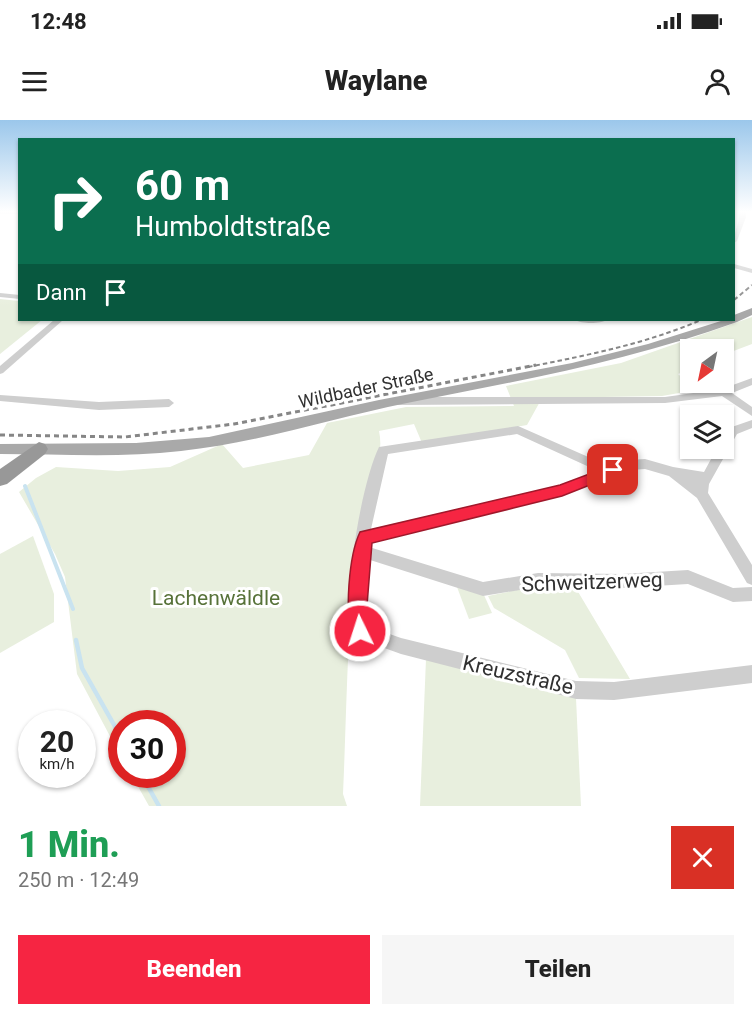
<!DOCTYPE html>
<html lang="de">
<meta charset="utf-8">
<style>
:root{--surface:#fff;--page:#f6f6f6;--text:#222;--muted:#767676;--accent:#f62542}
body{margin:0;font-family:Roboto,sans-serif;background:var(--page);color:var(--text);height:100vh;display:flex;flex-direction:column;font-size:22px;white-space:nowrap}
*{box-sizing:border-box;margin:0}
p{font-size:20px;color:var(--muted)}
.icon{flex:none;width:33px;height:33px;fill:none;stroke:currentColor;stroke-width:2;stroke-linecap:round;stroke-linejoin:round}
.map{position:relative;height:686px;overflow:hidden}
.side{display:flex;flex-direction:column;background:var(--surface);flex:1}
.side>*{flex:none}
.top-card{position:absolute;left:18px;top:18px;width:717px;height:183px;border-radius:0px;box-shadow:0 2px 4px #0004;background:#0b6e4f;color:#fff;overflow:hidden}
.needle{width:39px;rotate:213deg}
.fabs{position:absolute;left:680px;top:219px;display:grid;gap:12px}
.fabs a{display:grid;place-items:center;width:54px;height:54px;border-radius:0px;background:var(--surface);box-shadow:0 2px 4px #0004;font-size:30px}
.speed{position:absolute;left:18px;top:590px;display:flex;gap:12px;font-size:30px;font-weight:700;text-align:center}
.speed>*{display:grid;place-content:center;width:78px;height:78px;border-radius:50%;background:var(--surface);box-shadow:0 2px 4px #0004;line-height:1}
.speed small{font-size:15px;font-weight:400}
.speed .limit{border:9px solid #d22;background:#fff;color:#111}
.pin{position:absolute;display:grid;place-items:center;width:51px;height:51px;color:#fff;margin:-26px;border-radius:12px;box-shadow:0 3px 9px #0006}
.me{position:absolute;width:66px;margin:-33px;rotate:356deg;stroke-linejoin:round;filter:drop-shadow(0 0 4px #0008)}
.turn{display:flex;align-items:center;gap:21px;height:126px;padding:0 18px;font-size:27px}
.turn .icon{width:78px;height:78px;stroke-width:2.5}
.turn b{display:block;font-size:42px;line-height:51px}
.then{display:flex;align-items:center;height:57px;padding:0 18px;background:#0003;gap:12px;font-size:22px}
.round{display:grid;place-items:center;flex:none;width:63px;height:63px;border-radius:0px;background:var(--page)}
.headline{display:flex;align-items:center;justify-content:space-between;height:102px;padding:0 18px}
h1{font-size:36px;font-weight:800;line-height:45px;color:#1e9e55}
.cta{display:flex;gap:12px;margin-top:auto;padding:12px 18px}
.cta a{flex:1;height:69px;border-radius:0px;background:var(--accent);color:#fff;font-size:24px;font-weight:800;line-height:69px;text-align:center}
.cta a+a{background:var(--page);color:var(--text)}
.status{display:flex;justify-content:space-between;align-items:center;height:42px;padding:0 30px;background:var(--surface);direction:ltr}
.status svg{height:16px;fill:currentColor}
header{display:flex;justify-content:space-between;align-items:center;height:78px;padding:0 18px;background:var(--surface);font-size:27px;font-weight:800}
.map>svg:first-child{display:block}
.green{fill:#e8efde}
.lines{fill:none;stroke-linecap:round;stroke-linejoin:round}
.stream-far1{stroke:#c9e3f0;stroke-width:4}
.stream{stroke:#c9e3f0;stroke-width:4.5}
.minor{fill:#cecece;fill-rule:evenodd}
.major{fill:#a9a9a9;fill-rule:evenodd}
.highway{fill:#989898;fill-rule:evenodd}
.rail-far1{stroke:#868686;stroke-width:2;stroke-dasharray:4.5 3;stroke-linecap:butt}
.rail{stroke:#868686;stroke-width:3;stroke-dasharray:5 4;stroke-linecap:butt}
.route{fill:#f62542;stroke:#a0182b;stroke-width:1.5}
.labels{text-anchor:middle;stroke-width:6;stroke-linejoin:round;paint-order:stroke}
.street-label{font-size:18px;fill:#313131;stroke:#fff}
.near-street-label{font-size:21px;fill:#313131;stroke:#fff}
.near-park-label{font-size:21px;fill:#577239;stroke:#fff}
</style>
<div class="status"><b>12:48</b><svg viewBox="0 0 49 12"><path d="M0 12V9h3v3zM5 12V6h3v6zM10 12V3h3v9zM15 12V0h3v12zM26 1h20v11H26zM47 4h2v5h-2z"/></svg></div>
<header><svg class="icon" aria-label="menu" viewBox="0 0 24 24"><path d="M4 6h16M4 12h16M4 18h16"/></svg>Waylane<svg class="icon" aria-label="person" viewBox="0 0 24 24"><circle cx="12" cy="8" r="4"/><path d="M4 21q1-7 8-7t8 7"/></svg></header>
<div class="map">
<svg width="752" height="686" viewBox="0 0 752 686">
<rect width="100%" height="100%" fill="#fff"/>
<g class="green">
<path d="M0,179L19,181L20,200H42L0,234Z"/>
<path d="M752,197V224L723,235V230H690V249L678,254L696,270L662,276L542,278L527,305L422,323L414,304L379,311C386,343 363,376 359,408C347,495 347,585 343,674L347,686H149L131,654H172V603H122L121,637L77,554L65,457L55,434L19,372L36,358L56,347L118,351L170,347L222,324L243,348L309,335L327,303L406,287L514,286L506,266L621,243Z"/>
<path d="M33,416L54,474V502L0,533V434Z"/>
<path d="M574,465L630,559L579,558L565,530L494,488L488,476L536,466Z"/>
<path d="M457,467L484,475L492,493L469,499Z"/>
<path d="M426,539L576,578L581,686H420Z"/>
</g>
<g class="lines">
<path class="stream-far1" d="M25,366L73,489"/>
<g class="stream">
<path d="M76,520L82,548L122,619"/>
<path d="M141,654L159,686"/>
</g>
<g class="minor">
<rect x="0" y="91" width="20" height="3"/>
<path d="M739,91H745L746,97L737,121L734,123C733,112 741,102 739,91Z"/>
<path d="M734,144L752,149V153L734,148Z"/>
<path d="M0,173L20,175V179L0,177Z"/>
<path d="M54,200H63L3,253L0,254V246Z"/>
<path d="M575,200H607C600,204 582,204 575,200Z"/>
<path d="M752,258V265L732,273L752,287V296L722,276L665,283L397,285L392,281L397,277H665L722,269Z"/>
<path d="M0,275L99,282L169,279L174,283L169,287L99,290L0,281Z"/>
<path d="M752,300V308L737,314L709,364L708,373L752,445V465L747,463L697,378L669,356L645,349L630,350L562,375L369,422V427L483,462L538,453L622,454L688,450L733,468L752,467V481L733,482L688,464L622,468L538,467L483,476L367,439L365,470L367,506L401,518L576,561L614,562L752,545V563L614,580L576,579L401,534L354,517C340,482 362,361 379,327L518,306L611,347L629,340L645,339L673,347L704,352L717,328H723V319L729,308ZM517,314L598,351L561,365L371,409L388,334Z"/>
</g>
<path class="major" d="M752,188V195L737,202C629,241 519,261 407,283C332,298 258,323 181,331C121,338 60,334 0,334V324L136,323L209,317L379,280L572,243L648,224L724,200H734V195Z"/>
<path class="highway" d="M39,322L45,324L48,329L45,334L7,364L0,366V349Z"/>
<g class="rail-far1">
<path d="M734,180L752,165"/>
<path d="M528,247C588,235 645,224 701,200"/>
</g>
<path class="rail" d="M0,315L125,317L234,304L536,245"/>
</g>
<linearGradient id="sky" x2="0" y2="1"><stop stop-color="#9bc7eb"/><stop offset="0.49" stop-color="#fff"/><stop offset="1" stop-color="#fff" stop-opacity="0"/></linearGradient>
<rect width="752" height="187" fill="url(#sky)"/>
<path class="route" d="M613,345L620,350L618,354L562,376L372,423L366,498L369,511L366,518L360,520L353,518C344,494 349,435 360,412L560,365Z"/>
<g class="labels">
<g class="street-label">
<text transform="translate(366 268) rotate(-12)" y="6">Wildbader Straße</text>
</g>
<g class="near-street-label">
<text transform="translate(592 462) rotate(-2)" y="7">Schweitzerweg</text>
<text transform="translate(518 555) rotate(13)" y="7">Kreuzstraße</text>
</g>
<g class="near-park-label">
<text x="216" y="485">Lachenwäldle</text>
</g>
</g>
</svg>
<div class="fabs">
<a><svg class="needle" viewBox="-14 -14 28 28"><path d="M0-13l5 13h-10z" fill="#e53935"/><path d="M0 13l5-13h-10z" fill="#767676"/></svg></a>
<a><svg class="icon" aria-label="layers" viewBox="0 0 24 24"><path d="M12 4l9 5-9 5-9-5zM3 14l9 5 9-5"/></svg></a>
</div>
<div class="speed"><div>20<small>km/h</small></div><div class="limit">30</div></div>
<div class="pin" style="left:613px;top:350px;background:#d93025"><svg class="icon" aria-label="arrive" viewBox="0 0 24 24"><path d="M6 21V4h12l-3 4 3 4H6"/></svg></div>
<svg class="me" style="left:360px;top:511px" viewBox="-20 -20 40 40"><circle r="17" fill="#f62542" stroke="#fff" stroke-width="3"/><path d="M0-11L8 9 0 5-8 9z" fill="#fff"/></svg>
<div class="top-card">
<div class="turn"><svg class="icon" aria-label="right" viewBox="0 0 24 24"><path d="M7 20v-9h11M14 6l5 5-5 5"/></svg><div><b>60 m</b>Humboldtstraße</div></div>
<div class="then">Dann<svg class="icon" aria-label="arrive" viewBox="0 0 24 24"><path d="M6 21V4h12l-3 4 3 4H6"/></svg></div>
</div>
</div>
<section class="side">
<div class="headline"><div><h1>1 Min.</h1><p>250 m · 12:49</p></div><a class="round" style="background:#d93025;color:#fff"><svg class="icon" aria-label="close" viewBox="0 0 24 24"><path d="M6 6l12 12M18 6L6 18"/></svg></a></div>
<div class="cta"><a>Beenden</a><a>Teilen</a></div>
</section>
